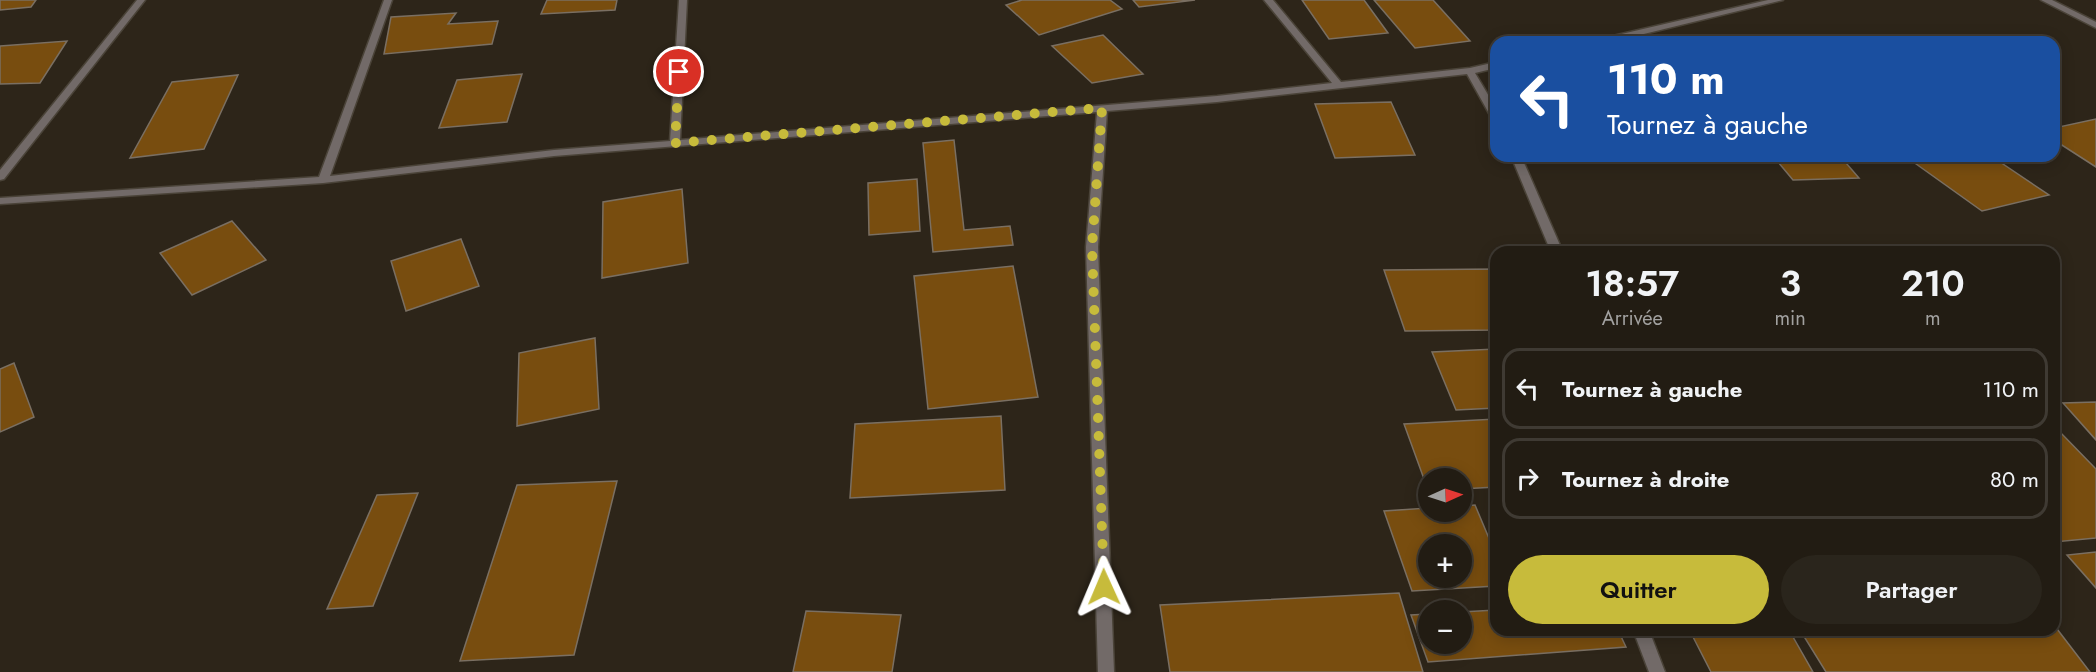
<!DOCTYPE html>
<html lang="fr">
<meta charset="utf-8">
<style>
:root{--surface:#221c13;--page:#2a251c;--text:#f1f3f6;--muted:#a2a1a0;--line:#3f3a33;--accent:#c7bb3b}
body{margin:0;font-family:Jost,sans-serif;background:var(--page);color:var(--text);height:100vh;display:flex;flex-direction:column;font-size:22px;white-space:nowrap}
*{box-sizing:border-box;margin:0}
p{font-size:20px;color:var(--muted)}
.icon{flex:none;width:33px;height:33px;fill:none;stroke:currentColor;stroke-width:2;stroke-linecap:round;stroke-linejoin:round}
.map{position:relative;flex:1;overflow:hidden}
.panel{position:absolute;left:1490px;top:246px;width:570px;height:390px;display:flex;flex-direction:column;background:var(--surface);border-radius:18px;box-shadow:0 3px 15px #0003,0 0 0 2px var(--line)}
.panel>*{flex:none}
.top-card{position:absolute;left:1490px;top:36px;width:570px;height:126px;border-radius:18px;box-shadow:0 3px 15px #0003,0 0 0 2px var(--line);background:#1a4fa0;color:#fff;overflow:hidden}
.needle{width:39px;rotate:87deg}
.buttons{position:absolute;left:1418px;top:468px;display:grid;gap:12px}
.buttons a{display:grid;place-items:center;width:54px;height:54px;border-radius:50%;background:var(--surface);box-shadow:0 3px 15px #0003,0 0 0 2px var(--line);font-size:30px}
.pin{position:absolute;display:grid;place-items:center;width:51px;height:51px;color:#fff;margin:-26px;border:3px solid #fff;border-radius:50%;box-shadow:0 2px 6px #0007}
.me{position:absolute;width:66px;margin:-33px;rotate:359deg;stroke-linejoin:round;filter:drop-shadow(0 0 4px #0008)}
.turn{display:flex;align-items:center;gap:21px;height:126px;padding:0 18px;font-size:27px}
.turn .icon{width:78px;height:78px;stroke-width:2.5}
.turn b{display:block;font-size:42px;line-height:51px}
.eta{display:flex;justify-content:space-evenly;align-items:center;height:102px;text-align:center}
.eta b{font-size:36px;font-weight:600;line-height:42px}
.action{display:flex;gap:12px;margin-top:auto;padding:12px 18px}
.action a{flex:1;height:69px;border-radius:36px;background:var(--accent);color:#111;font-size:24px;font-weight:600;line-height:69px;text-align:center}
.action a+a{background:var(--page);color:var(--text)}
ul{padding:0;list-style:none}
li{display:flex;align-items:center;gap:18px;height:81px;margin:0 12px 9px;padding:0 6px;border:3px solid var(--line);border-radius:18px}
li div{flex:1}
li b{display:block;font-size:22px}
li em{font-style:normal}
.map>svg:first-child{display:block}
.building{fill:#784d0f;stroke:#7a6f62;stroke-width:1.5;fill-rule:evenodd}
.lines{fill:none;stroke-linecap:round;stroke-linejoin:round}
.street-casing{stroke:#4a4338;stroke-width:3}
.street{fill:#726a68;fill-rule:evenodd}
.route{stroke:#c7bb3b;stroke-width:10;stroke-dasharray:0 18}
</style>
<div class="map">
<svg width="2096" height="672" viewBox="0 0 2096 672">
<rect width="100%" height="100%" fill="#2d2519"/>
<g class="building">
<path d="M0,0H36L31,7L0,10Z"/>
<path d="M547,0H617L615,10L541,14Z"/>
<path d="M1022,0H1110L1122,9L1039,35L1006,5Z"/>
<path d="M1133,0H1195L1139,7Z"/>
<path d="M1302,0H1364L1388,33L1329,39Z"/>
<path d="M1374,0H1433L1470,41L1415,48Z"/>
<path d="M456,13L448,24L498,21L492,44L384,54L391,17Z"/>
<path d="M1103,35L1143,74L1092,83L1052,46Z"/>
<path d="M67,41L40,83L0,84V46Z"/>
<path d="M522,74L507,122L439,128L457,80Z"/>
<path d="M238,75L204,149L130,158L172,82Z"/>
<path d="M1391,102L1415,155L1335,158L1315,104Z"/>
<path d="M2096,119V167L2054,140V128Z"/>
<path d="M954,140L964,230L1010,226L1013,245L933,252L923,143Z"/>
<path d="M1773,156H1840L1859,178L1793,180Z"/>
<path d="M1905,156H1991L2049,195L1982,211Z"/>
<path d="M917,179L920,231L869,235L868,183Z"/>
<path d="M682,189L688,263L602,278L603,202Z"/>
<path d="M232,221L266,260L192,295L160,253Z"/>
<path d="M461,239L479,286L406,311L391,261Z"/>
<path d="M1013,266L1038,397L928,409L914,276Z"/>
<path d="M1496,269V330L1405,331L1384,270Z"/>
<path d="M595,338L599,409L517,426L519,353Z"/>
<path d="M1496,349V408L1456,410L1432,352Z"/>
<path d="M14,363L34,417L0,432V369Z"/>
<path d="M2096,402V440L2063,403Z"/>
<path d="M1001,416L1005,490L850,498L855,424Z"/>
<path d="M1496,419V487L1461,489V478H1428V490L1404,424Z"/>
<path d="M2054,430H2058L2096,469V538L2054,542Z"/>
<path d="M617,481L574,655L460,661L517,485Z"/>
<path d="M418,493L373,606L327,609L377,495Z"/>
<path d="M1475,505L1496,555V586L1412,591L1384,511L1428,508V512H1461V506ZM1428,544H1461V578H1428Z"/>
<path d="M2096,552V588L2067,555Z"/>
<path d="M1399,593L1423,672H1170L1160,605Z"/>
<path d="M1496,610V630H1618L1626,647L1428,662L1411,615L1428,614V644H1461V612Z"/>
<path d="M806,611L901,615L892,672H793Z"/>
<path d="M2054,625L2090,672H1826L1800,630H2054Z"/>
<path d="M1748,630H1789L1813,672H1711L1691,633Z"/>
</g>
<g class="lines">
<g class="street-casing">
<g id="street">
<path d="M137,0H145L4,179L0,180V170Z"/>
<path d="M384,0H392L330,176L554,150L670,141L679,0H687L680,140L1217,96L1332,83L1264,0H1273L1341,82L1470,68L1496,62V68L1475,73L1496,108V120L1491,117L1467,74L1217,102L1107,111L1098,247L1114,672H1098L1086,247L1097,112L554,156L323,183L0,204V198L319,177Z"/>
<path d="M1768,0H1783L1611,42H1596L1600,39Z"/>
<path d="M2041,0H2052L2096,22V28Z"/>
<path d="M1511,156H1521L1563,252H1551Z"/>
<path d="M1633,630H1649L1665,672H1649Z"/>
</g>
</g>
<use href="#street" class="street"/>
</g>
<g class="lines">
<path class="route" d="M679,72L675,143L1102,108L1092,247L1104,587"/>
</g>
</svg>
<div class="buttons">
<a><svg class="needle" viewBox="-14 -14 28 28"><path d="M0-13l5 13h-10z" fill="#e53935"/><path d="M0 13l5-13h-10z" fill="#a2a1a0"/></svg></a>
<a>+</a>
<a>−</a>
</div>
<div class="pin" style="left:679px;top:72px;background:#d93025"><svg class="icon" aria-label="arrive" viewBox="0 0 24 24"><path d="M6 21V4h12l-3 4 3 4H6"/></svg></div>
<svg class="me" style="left:1104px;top:587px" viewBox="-20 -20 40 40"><path d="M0-17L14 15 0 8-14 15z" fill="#c7bb3b" stroke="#fff" stroke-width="4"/></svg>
<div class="top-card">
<div class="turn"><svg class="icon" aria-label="left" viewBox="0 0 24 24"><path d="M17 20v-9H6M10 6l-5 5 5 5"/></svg><div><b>110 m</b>Tournez à gauche</div></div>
</div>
<section class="panel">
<div class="eta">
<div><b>18:57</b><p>Arrivée</p></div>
<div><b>3</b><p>min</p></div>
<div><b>210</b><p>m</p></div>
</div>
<ul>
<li><svg class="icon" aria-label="left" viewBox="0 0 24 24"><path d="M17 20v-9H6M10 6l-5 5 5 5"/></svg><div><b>Tournez à gauche</b></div><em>110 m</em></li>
<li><svg class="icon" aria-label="right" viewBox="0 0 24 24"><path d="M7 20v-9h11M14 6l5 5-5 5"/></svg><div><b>Tournez à droite</b></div><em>80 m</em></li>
</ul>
<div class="action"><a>Quitter</a><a>Partager</a></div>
</section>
</div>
